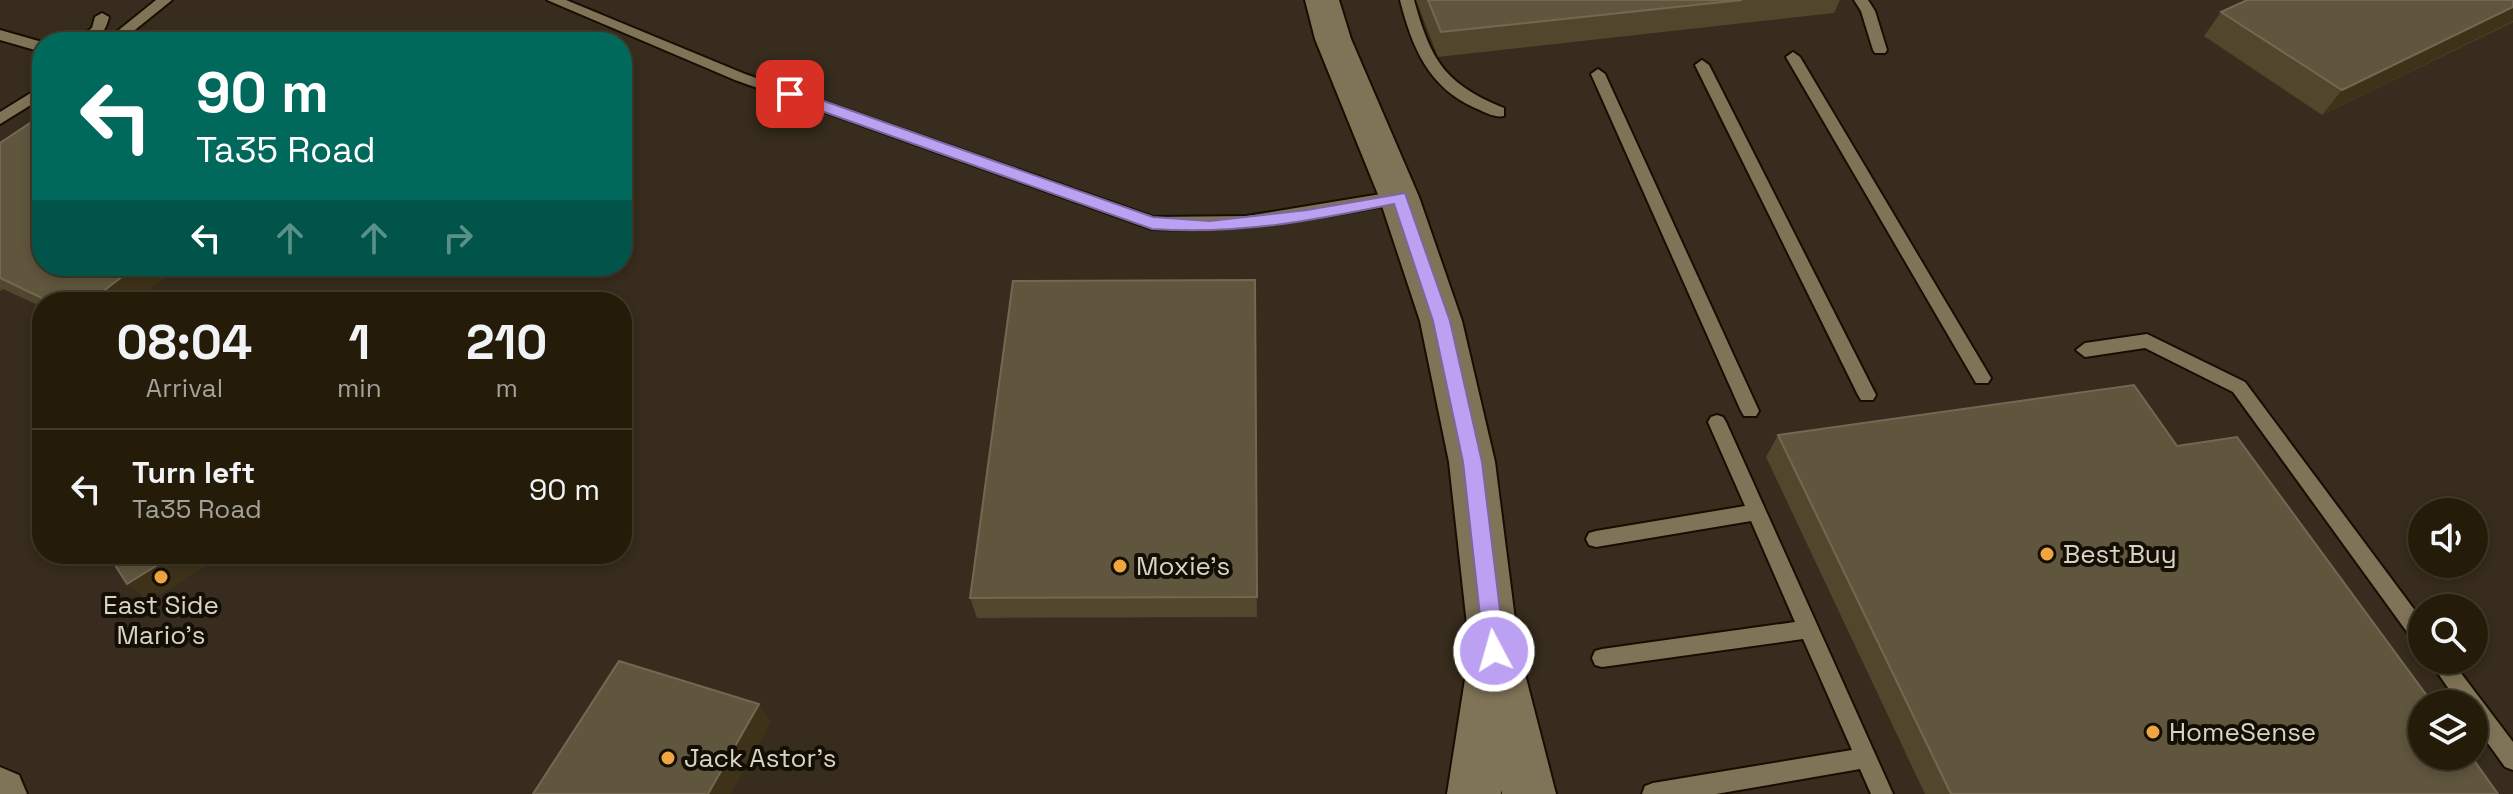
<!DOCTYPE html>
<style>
:root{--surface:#241c08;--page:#302916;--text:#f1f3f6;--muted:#a3a19c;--line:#413a29}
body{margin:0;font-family:"Space Grotesk",sans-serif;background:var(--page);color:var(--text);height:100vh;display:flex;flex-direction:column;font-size:30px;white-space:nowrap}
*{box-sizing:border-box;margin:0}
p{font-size:26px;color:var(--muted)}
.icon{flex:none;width:44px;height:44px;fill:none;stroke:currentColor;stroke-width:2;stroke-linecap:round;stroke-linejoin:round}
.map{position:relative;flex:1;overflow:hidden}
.panel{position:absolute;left:32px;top:292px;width:600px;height:272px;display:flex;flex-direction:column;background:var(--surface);border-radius:32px;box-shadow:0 4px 12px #0003,0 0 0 2px var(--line)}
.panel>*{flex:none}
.banner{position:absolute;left:32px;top:32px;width:600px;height:244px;border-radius:32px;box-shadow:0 4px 12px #0003,0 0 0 2px var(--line);background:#00695c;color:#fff;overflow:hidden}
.fabs{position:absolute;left:2408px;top:498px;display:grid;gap:16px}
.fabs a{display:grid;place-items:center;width:80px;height:80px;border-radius:50%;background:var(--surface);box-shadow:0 4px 12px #0003,0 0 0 2px var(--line);font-size:40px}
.pin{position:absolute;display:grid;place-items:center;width:68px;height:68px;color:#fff;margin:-34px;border-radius:16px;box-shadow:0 4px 12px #0006}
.me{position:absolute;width:88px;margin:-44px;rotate:354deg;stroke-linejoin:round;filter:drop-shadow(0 0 6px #0008)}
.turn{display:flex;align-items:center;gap:28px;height:168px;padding:0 32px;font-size:36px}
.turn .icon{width:104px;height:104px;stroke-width:2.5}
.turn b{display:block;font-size:56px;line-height:68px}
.lanes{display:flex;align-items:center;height:76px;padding:0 32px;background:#0003;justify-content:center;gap:40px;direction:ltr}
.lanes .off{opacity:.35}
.eta{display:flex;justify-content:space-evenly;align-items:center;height:136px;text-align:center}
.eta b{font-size:48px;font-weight:800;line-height:56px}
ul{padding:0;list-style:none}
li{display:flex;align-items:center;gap:24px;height:120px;padding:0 32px;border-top:2px solid var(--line)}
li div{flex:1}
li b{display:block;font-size:30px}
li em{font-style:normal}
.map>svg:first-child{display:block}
.commercial{fill:#372c1d;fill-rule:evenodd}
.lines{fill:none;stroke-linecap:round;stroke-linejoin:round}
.service-casing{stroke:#180e00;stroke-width:4}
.tertiary-casing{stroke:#180e00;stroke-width:4}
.service{fill:#807458;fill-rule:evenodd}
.tertiary{fill:#807458;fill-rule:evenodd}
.wall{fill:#51472d}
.shaded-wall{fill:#3e3319}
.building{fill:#60563e;stroke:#736953;stroke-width:2}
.route{fill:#bca0f2;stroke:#7a689d;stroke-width:2}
.poi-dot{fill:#f1a540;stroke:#140f05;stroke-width:3}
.labels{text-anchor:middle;stroke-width:8;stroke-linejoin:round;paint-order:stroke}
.poi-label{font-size:26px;fill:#d9d3c4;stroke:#140f05;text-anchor:start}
</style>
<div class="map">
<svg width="2513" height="794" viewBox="0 0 2513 794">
<rect width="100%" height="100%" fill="#30250b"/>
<path class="commercial" d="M0,0H2513V794H0ZM42,42H622V266H42ZM42,302H622V554H42ZM2422,512H2474V564H2422ZM2422,608H2474V660H2422ZM2422,704H2474V756H2422Z"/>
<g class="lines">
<g class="service-casing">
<g id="service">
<path d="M156,0H172L120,42H104Z"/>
<path d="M547,0H566L745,74L1153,217L1247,216L1399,191L1407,197L1399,203C1317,219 1236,232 1152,229L735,80Z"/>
<path d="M1400,0H1414C1431,61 1445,84 1504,108V116C1494,118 1485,112 1475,108C1428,87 1412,47 1400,0Z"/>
<path d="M1854,0H1868L1875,11L1887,50L1885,53H1875L1873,50L1861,11Z"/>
<path d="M102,13L109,17C104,38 94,42 74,42L92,28L95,17Z"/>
<path d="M0,30L42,42V52L0,40Z"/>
<path d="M1793,52L1800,57L1988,373L1991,378L1988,383H1976L1786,57Z"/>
<path d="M1702,60L1709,65L1876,395L1873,400H1861L1858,395L1695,65Z"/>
<path d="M1598,69L1605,74L1759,411L1756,416H1744L1741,411L1591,74Z"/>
<path d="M42,86V98L0,124V112Z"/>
<path d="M2147,334L2245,382L2422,620V645L2415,643L2233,392L2145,348L2085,357L2076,350L2085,343Z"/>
<path d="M1717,415L1723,417L1726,422L1893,794H1871L1860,769L1716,794H1642L1645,786L1653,783L1852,750L1803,639L1602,667L1595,665L1592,658L1595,651L1602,649L1795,622L1751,521L1596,547L1589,545L1586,539L1589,533L1596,531L1745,506L1708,422L1711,417Z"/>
<path d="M2429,660H2451L2513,742V770L2505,767L2474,724V704H2459Z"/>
</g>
</g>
<g class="tertiary-casing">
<g id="tertiary">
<path d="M1305,0H1339L1351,39L1419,197L1462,321L1495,462L1519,651L1556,794H1502L1501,790V794H1447L1466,673L1471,661L1449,462L1420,321L1379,197L1315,39Z"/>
<path d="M0,767L19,775L27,794H0Z"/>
</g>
</g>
<use href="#service" class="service"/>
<use href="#tertiary" class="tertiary"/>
</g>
<g class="wall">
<path d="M1416,0H1840L1834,13L1438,57Z"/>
<path d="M2513,0V22L2322,115L2204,36L2221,12Z"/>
<path d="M0,143L134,302H42V307L3,289L0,291Z"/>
<path d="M1255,280L1257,617L977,618L970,598Z"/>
<path d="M1778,435L2177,446L2498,794H1925L1766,457Z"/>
</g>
<g class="shaded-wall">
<path d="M2513,7V21L2322,115L2342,90Z"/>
<path d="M136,266H180L134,302H89Z"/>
<path d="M175,554H225L150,601L127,584Z"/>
<path d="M759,704L771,722L731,794H708Z"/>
</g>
<g class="building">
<path d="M1428,0H1742L1441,32Z"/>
<path d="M2247,0H2513V7L2342,90L2221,12Z"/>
<path d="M42,115V266H136L89,302H50L0,278V143Z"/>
<path d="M1255,280L1257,597L970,598L1013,281Z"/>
<path d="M2134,385L2177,446L2237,437L2433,704H2422V756H2471L2498,794H1951L1778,435Z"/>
<path d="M108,554H175L127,584Z"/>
<path d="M619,661L759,704L708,794H533Z"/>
</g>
<path class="route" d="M790,89L1153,217L1210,221L1307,210L1405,193L1450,321L1482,462L1505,651L1502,658L1494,660L1487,658L1484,651L1463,462L1433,321L1394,204C1310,221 1238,235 1152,229L785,98V91Z"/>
<g class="poi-dot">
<circle cx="2047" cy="554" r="8"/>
<circle cx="1120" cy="566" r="8"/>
<circle cx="161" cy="577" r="8"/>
<circle cx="2153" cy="732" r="8"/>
<circle cx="668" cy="758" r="8"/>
</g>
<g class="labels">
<g class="poi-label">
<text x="2063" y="563">Best Buy</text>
<text x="1136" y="575">Moxie's</text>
<text x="161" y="614" text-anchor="middle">East Side<tspan x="161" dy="30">Mario's</tspan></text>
<text x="2169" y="741">HomeSense</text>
<text x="684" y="767">Jack Astor's</text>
</g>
</g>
</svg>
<div class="fabs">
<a><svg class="icon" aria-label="sound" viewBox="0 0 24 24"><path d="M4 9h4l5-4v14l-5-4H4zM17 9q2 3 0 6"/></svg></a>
<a><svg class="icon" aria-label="search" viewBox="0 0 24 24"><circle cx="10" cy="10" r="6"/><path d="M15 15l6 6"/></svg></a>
<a><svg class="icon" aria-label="layers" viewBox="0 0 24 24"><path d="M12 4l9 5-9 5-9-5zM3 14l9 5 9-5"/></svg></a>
</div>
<div class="pin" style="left:790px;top:94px;background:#d93025"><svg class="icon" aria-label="arrive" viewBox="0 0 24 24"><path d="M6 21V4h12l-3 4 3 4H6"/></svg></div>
<svg class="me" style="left:1494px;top:651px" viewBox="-20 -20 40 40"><circle r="17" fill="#bca0f2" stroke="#fff" stroke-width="3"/><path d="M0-11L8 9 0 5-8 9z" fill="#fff"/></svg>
<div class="banner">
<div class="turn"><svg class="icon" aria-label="left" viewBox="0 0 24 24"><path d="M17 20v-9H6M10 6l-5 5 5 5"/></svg><div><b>90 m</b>Ta35 Road</div></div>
<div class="lanes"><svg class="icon" aria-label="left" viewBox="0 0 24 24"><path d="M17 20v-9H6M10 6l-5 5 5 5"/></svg><svg class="icon off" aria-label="ahead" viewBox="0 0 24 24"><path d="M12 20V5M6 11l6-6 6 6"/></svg><svg class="icon off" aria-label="ahead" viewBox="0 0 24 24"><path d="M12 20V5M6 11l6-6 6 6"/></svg><svg class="icon off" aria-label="right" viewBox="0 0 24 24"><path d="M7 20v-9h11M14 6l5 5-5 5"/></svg></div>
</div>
<section class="panel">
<div class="eta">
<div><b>08:04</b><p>Arrival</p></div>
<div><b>1</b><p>min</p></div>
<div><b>210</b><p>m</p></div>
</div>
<ul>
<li><svg class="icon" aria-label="left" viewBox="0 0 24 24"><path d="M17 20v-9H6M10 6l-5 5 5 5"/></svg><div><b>Turn left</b><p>Ta35 Road</p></div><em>90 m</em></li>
</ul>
</section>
</div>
